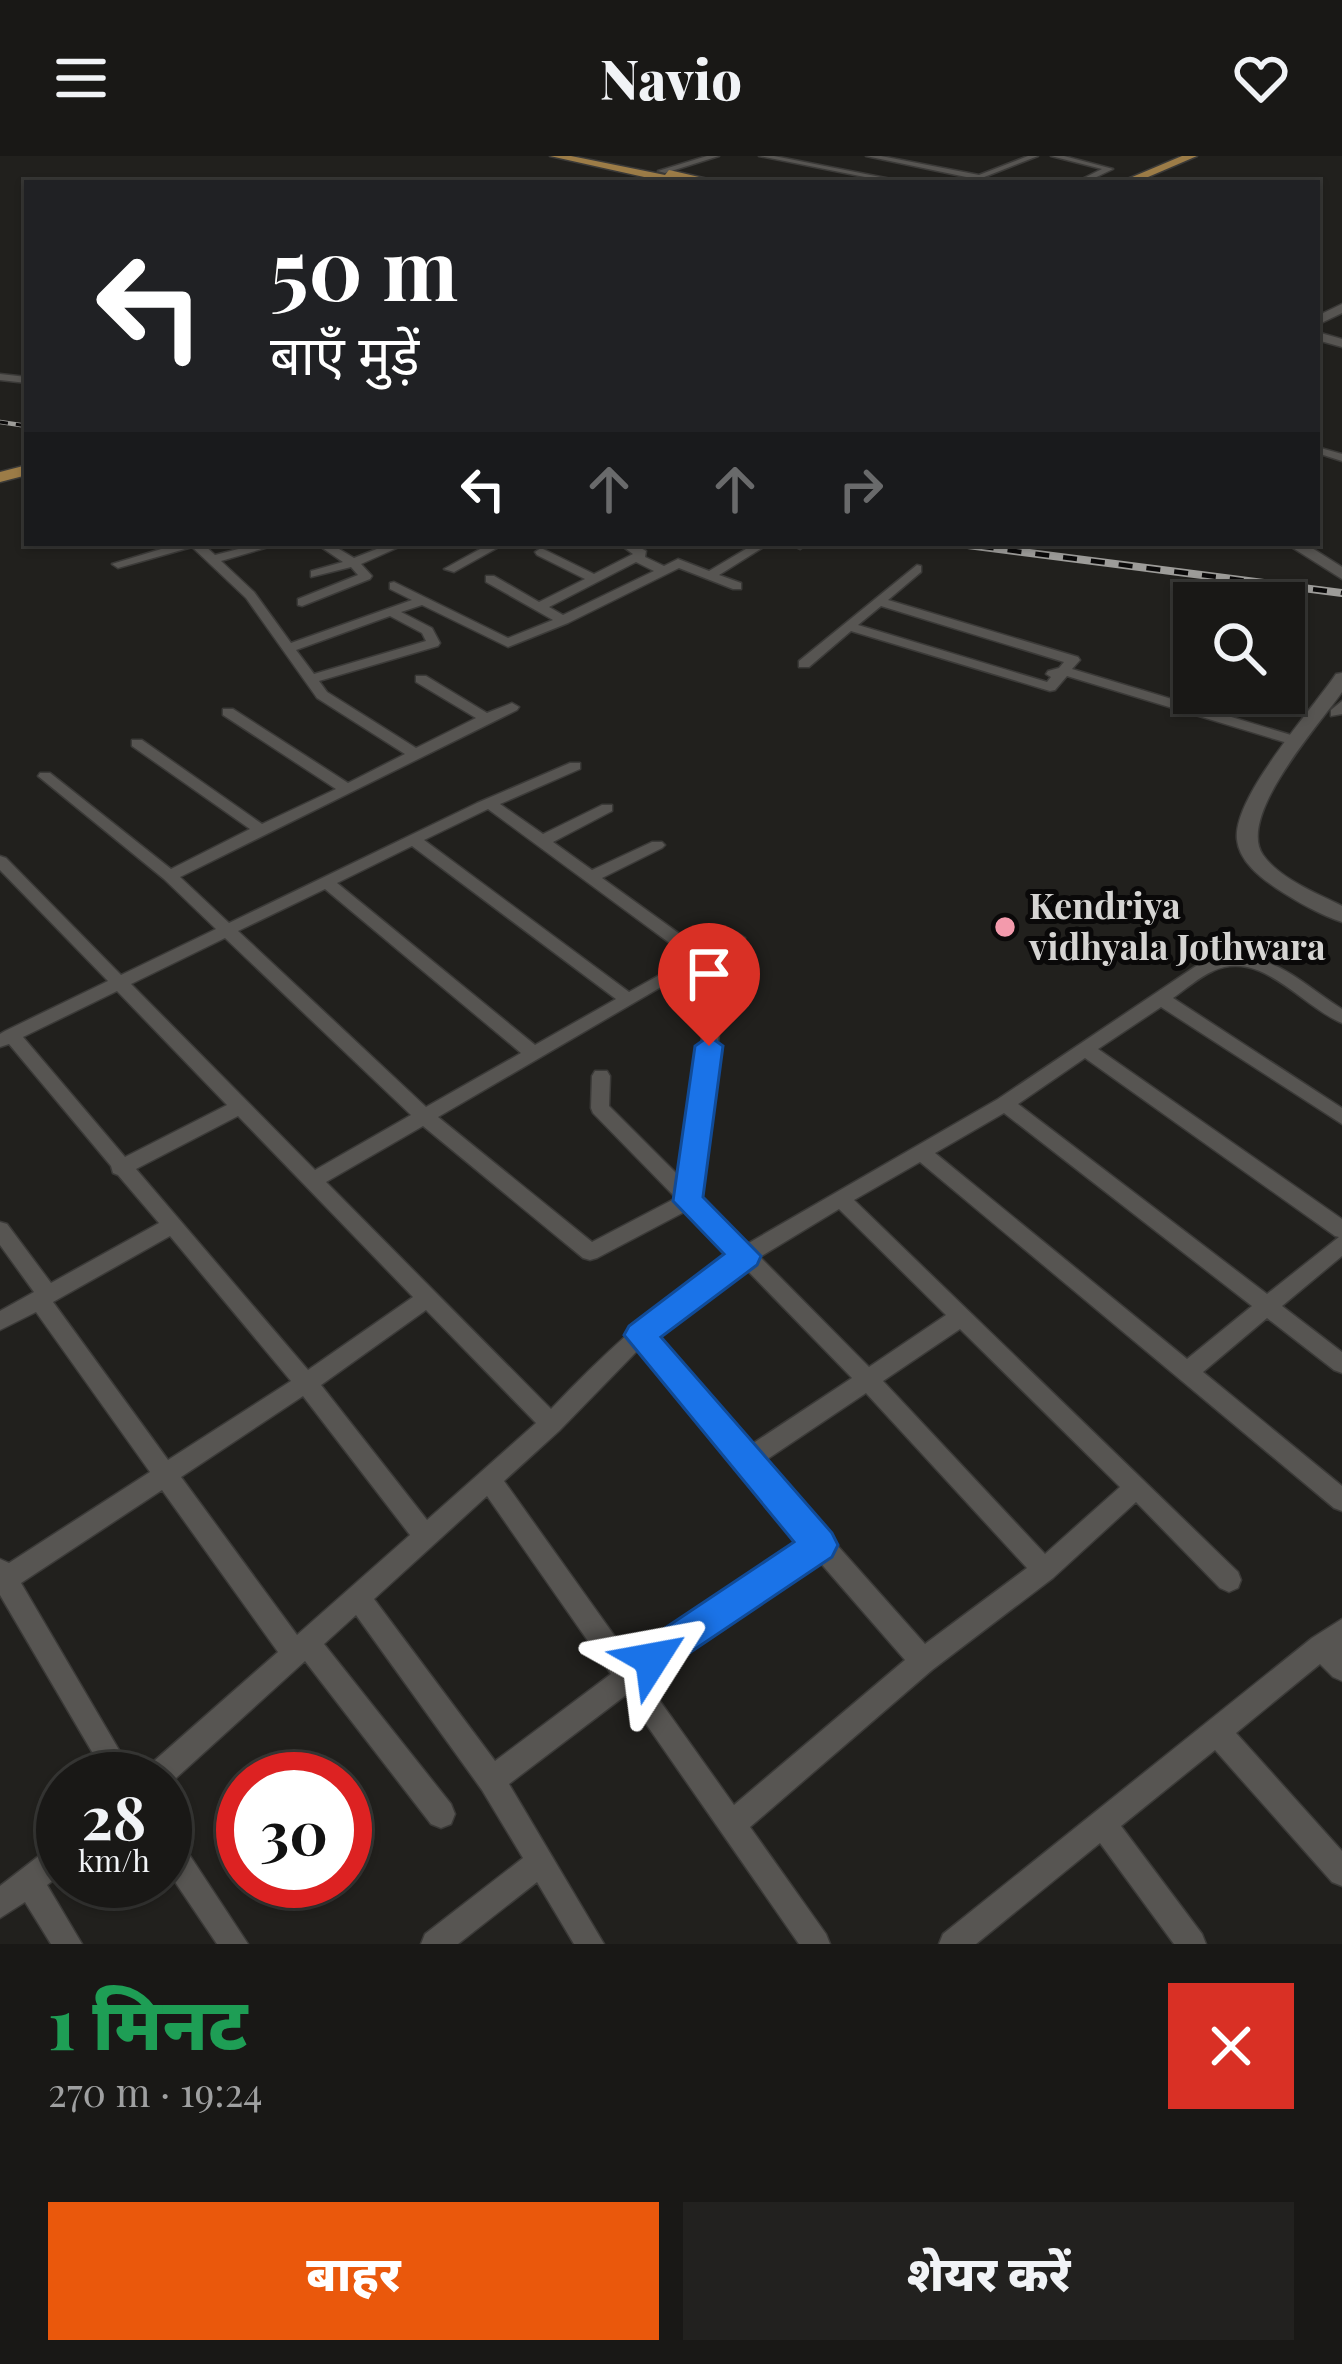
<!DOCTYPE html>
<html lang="hi">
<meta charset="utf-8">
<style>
:root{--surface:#191816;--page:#22211f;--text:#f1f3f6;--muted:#9fa0a1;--line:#373735;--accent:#ea580c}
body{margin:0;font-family:"Playfair Display","Noto Sans Devanagari",serif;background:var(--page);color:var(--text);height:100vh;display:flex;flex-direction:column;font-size:45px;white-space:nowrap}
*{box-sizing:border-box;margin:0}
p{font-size:39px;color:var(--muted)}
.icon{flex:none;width:66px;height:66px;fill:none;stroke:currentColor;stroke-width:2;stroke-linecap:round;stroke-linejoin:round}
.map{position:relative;height:1788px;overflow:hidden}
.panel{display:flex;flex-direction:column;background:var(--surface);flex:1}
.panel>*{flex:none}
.guide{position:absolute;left:24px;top:24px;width:1296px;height:366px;border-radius:0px;box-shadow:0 3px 9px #0004,0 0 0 3px var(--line);background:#202124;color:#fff;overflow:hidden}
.fabs{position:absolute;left:1173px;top:426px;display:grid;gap:24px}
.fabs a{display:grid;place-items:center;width:132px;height:132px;border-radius:0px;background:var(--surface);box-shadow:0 3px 9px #0004,0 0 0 3px var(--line);font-size:60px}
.speed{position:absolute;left:36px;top:1596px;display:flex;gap:24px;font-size:60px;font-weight:700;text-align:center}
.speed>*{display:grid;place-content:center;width:156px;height:156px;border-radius:50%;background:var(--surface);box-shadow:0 3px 9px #0004,0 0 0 3px var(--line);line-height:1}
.speed small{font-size:30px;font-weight:400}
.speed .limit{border:18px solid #d22;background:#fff;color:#111}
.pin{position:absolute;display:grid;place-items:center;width:102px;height:102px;color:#fff;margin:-123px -51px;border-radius:50% 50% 50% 0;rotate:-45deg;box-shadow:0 0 12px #0007}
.pin .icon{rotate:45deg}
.me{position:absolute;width:132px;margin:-66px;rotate:56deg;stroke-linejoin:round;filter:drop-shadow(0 0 9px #0008)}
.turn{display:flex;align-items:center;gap:42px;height:252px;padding:0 48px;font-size:54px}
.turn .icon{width:156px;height:156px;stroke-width:2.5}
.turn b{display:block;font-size:84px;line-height:102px}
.lanes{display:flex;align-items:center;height:114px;padding:0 48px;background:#0003;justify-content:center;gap:60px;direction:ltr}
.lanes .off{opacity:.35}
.round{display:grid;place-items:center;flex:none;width:126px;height:126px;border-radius:0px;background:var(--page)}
.overview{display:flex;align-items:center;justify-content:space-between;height:204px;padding:0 48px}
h1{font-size:72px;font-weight:800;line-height:90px;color:#1e9e55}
.button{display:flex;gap:24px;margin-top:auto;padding:24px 48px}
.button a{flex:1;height:138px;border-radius:0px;background:var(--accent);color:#fff;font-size:48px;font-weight:800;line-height:138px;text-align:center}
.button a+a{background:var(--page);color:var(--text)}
header{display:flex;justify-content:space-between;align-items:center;height:156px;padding:0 48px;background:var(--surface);font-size:54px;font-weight:800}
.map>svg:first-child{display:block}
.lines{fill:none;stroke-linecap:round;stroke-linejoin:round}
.street-casing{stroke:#3b3a38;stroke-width:3}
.secondary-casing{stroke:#3b3a38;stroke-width:3}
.primary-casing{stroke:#3b3a38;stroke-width:3}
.street{fill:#575552;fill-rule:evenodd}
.secondary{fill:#575552;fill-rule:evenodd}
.primary{fill:#9c7c47;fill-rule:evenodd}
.rail-far1-casing{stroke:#9d9c99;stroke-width:4.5}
.rail-casing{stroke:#9d9c99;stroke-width:8}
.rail-far1{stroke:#0a0909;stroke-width:3;stroke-dasharray:8;stroke-linecap:butt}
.rail{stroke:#0a0909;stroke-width:4.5;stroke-dasharray:14;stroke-linecap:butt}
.route{fill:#1a73e8;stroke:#114b97;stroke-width:3}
.poi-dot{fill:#f39aac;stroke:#0a0909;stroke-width:4.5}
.labels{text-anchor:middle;stroke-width:10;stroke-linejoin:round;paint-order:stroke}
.poi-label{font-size:36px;font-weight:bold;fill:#d5d4d2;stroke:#0a0909;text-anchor:start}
</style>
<header><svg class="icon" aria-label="menu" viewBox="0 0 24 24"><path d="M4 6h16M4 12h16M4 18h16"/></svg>Navio<svg class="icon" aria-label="heart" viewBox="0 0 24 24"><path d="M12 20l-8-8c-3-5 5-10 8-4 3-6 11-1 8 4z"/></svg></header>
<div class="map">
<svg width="1342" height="1788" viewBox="0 0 1342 1788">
<rect width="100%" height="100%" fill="#21201d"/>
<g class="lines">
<g class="street-casing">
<g id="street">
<path d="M707,0H719L665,17L658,15Z"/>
<path d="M759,0H774L911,27H895Z"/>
<path d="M866,0H881L979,19L1028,0H1038L974,25L971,22Z"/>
<path d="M1051,0H1064L1113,13L1084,27H1074L1102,13Z"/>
<path d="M0,218L27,221V227L0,224Z"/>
<path d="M1317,291L1342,298V305L1317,297Z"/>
<path d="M181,387H202L215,399L262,387H282L221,405L254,436L291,487L412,444L390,433V427L394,426L508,482L553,464L486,426V420H494L539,446L585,423L537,399L535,396L541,392L594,418L633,398L618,387H632L646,395L645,401L664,410L678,403L709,415L756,387H770L719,419L741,427V433H733L679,412L568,467L508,491L422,449L401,456L432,472L440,487L438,490L319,525L327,536L416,592L476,562L416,526V520H426L487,557L512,547L519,551L517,554L180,721L229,767L477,647L570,607H580V613L500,648L543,678L602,649H612V655L553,686L592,714L652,686H662L665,689L662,692L602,722L702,794L737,777L745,782L438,961L592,1086L676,1042L593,957L591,952L592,920L595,915H607L610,920L609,950L681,1022L708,841H720L723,845L699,1040L747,1088L998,943L1202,806C1268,789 1291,820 1342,853V867C1302,851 1261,792 1213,815C1199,821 1186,833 1173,842L1342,952V968L1161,851L1098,893L1342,1063V1100L1282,1150L1342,1196V1217L1334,1214L1267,1162L1203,1216L1342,1330V1355L1334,1352L920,1006L854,1044L1238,1416L1241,1424L1238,1432L1229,1436L1220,1432L1136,1346L1053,1422L932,1514L750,1671L826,1778L830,1788H799L626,1539L509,1628L604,1788H574L537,1726L458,1788H421L425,1778L523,1702L482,1634L356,1459L324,1488L451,1648L455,1658L451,1668L441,1672L431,1668L305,1505L165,1632V1623H142L145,1613L278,1496L162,1334L21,1427L136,1623H108L0,1439V1403L9,1407L150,1316L36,1156L0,1174V1155L34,1136L0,1089V1066L7,1068L51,1127L159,1067L118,1019L113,1017L111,1010L9,888L0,891V878L5,875L108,825L0,714V700L6,702L121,819L216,773L164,723L38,620L40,617H50L171,713L250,673L132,590V584H142L262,668L336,633L223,559V553H233L348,627L405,598L317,542L246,442L192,391L118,412L112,408ZM636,406L654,415L563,459L549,451ZM390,460L422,477L426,485L314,518L296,494ZM488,653L690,802L629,836L424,684ZM412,690L616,843L535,889L337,727ZM325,733L521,897L426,951L238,775ZM225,782L411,959L315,1014L131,828ZM117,835L227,949L125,1001L23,881ZM1085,902L1335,1080L1339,1081L1267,1138L1018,948ZM1004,957L1252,1150L1187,1203L935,997ZM238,960L413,1141L308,1214L136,1013ZM423,970L583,1102L590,1104L597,1102L688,1054L731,1099C664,1142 606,1195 551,1253L326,1026ZM839,1053L946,1159L869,1211L760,1101ZM170,1080L291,1225L168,1304L53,1146ZM744,1111L852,1222L749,1290L654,1180L708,1135ZM426,1154L536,1267L427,1364L321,1229ZM960,1173L1120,1331L1045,1398L883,1225ZM639,1193L803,1387L631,1503L504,1325L559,1275ZM866,1237L1027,1412L925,1488L763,1306ZM303,1240L410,1379L297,1479L181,1321ZM487,1340L611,1518L495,1605L374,1443ZM818,1404L905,1504L734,1649L645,1524Z"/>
<path d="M315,387H329L354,402L392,387H408L361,408L372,420L370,423L302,450L298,449V443L358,419L351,411L311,421V415L343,406Z"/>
<path d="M491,387H506L454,416L444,413Z"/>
<path d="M787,387H805L806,389L800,393Z"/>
<path d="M917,409L921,410V416L888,444L1078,501L1080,504L1072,513L1301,582L1303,585L1296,589L1291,588L1067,520L1055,534L1050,535L851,475L809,511H799V505ZM881,450L1064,506L1059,512L1048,515L1046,518L1051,521L1047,526L858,469Z"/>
<path d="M1342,545V558L1331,560V554Z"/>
<path d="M1342,1463V1525L1333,1521L1320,1508L1236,1577L1342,1695V1730L1332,1726L1215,1594L1121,1670L1202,1778L1206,1788H1174L1100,1687L976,1788H939L943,1778L1312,1482Z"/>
<path d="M165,1673L175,1677L248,1788H217L165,1711Z"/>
<path d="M63,1685V1717L47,1729L82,1788H51L25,1746L0,1762V1730L53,1689Z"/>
</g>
</g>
<g class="secondary-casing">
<g id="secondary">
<path d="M1342,148V157L1317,169V160Z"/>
<path d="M1317,176L1342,183V191L1317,184Z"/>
<path d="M1285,387H1304L1342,411V423Z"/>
<path d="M1342,517V536C1320,568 1236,660 1263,699C1280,723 1316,737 1342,750V766C1320,759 1296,745 1276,732C1260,721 1239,705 1237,683C1233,641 1311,555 1336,518Z"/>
</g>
</g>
<g class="primary-casing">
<g id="primary">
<path d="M550,0H571L665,19L669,14L725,27H671Z"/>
<path d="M1182,0H1197L1134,27H1118Z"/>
<path d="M27,309V319L0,326V316Z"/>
</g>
</g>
<use href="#street" class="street"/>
<use href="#secondary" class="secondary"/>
<use href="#primary" class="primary"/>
<g class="rail-far1-casing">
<path id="rail-far1" d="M0,266L27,270"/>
</g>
<g class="rail-casing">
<path id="rail" d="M952,387L1342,437"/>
</g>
<use href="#rail-far1" class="rail-far1"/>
<use href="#rail" class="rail"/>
</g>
<path class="route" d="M709,880L723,890L703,1041L761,1100L757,1109L661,1181L832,1377L838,1389L832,1401L652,1522L638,1516L632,1503L638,1490L794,1386L624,1179L629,1170L724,1098L673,1045L695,890Z"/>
<circle class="poi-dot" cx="1005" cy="771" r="12"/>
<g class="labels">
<g class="poi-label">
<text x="1029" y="763">Kendriya<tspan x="1029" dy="41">vidhyala Jothwara</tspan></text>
</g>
</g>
</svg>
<div class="fabs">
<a><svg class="icon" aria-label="search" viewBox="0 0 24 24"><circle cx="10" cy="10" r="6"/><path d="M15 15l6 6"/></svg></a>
</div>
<div class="speed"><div>28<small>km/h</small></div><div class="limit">30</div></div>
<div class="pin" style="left:709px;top:890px;background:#d93025"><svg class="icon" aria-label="arrive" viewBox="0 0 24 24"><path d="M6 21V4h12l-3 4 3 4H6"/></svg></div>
<svg class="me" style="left:652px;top:1503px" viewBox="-20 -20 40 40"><path d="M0-17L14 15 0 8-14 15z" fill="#1a73e8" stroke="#fff" stroke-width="4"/></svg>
<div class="guide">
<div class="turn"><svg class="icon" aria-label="left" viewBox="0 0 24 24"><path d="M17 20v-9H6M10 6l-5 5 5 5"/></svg><div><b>50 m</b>बाएँ मुड़ें</div></div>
<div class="lanes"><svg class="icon" aria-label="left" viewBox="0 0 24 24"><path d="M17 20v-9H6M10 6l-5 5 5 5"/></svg><svg class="icon off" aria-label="ahead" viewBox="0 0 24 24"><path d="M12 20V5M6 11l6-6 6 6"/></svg><svg class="icon off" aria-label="ahead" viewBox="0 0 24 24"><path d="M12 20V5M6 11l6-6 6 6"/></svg><svg class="icon off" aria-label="right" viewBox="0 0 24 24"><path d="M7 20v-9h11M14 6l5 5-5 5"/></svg></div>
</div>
</div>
<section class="panel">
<div class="overview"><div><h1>1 मिनट</h1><p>270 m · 19:24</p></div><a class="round" style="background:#d93025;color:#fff"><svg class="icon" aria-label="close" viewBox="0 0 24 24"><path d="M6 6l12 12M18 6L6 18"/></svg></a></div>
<div class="button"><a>बाहर</a><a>शेयर करें</a></div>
</section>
